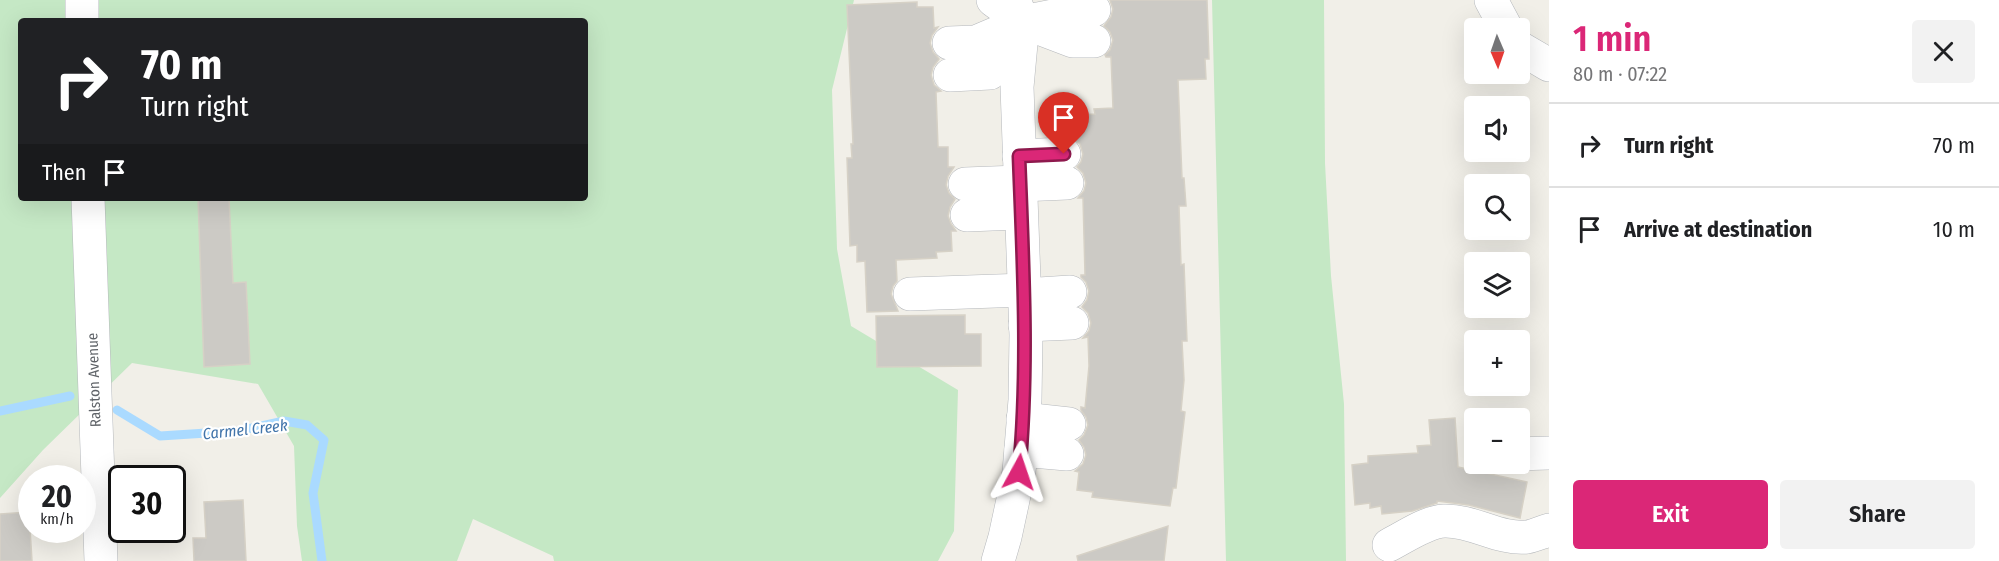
<!DOCTYPE html>
<meta charset="utf-8">
<style>
:root{--surface:#fff;--page:#f2f2f2;--text:#202124;--muted:#757577;--line:#e0e0e0;--accent:#db2777}
body{margin:0;font-family:"Fira Sans Condensed",sans-serif;background:var(--page);color:var(--text);height:100vh;display:flex;flex-direction:column;font-size:22px;white-space:nowrap}
*{box-sizing:border-box;margin:0}
p{font-size:20px;color:var(--muted)}
.icon{flex:none;width:33px;height:33px;fill:none;stroke:currentColor;stroke-width:2;stroke-linecap:round;stroke-linejoin:round}
.map{position:relative;flex:1;overflow:hidden}
.drawer{display:flex;flex-direction:column;background:var(--surface);width:450px}
.drawer>*{flex:none}
.banner{position:absolute;left:18px;top:18px;width:570px;height:183px;border-radius:6px;box-shadow:0 6px 24px #0002;background:#202124;color:#fff;overflow:hidden}
.needle{width:39px;rotate:178deg}
.buttons{position:absolute;left:1464px;top:18px;display:grid;gap:12px}
.buttons a{display:grid;place-items:center;width:66px;height:66px;border-radius:6px;background:var(--surface);box-shadow:0 6px 24px #0002;font-size:30px}
.speed{position:absolute;left:18px;top:465px;display:flex;gap:12px;font-size:30px;font-weight:700;text-align:center}
.speed>*{display:grid;place-content:center;width:78px;height:78px;border-radius:50%;background:var(--surface);box-shadow:0 6px 24px #0002;line-height:1}
.speed small{font-size:15px;font-weight:400}
.speed .limit{border:3px solid #111;border-radius:9px;background:#fff;color:#111}
.pin{position:absolute;display:grid;place-items:center;width:51px;height:51px;color:#fff;margin:-62px -26px;border-radius:50% 50% 50% 0;rotate:-45deg;box-shadow:0 0 6px #0007}
.pin .icon{rotate:45deg}
.me{position:absolute;width:66px;margin:-33px;rotate:5deg;stroke-linejoin:round;filter:drop-shadow(0 0 4px #0008)}
.turn{display:flex;align-items:center;gap:21px;height:126px;padding:0 24px;font-size:27px}
.turn .icon{width:78px;height:78px;stroke-width:2.5}
.turn b{display:block;font-size:42px;line-height:51px}
.then{display:flex;align-items:center;height:57px;padding:0 24px;background:#0003;gap:12px;font-size:22px}
.round{display:grid;place-items:center;flex:none;width:63px;height:63px;border-radius:6px;background:var(--page)}
.head{display:flex;align-items:center;justify-content:space-between;height:102px;padding:0 24px}
h1{font-size:36px;font-weight:600;line-height:45px;color:var(--accent)}
.button{display:flex;gap:12px;margin-top:auto;padding:12px 24px}
.button a{flex:1;height:69px;border-radius:6px;background:var(--accent);color:#fff;font-size:24px;font-weight:600;line-height:69px;text-align:center}
.button a+a{background:var(--page);color:var(--text)}
ul{padding:0;list-style:none}
li{display:flex;align-items:center;gap:18px;height:84px;padding:0 24px;border-top:2px solid var(--line)}
li div{flex:1}
li b{display:block;font-size:22px}
li em{font-style:normal}
main{display:flex;flex:1;min-height:0}
.map>svg:first-child{display:block}
.green{fill:#c5e8c5;fill-rule:evenodd}
.lines{fill:none;stroke-linecap:round;stroke-linejoin:round}
.stream{stroke:#aadaff;stroke-width:9}
.building{fill:#cccac5;stroke:#d6d1c6;stroke-width:1.5}
.minor-casing{stroke:#b5b8bc;stroke-width:34}
.minor{stroke:#fff;stroke-width:33}
.route-casing{stroke:#8e194d;stroke-width:15}
.route{stroke:#db2777;stroke-width:10}
.labels{text-anchor:middle;stroke-width:4.5;stroke-linejoin:round;paint-order:stroke}
.street-label{font-size:15px;fill:#5f6368;stroke:#fff}
.water-label{font-size:16px;font-style:italic;fill:#4174aa;stroke:#fff}
</style>
<main>
<div class="map">
<svg width="1549" height="561" viewBox="0 0 1549 561">
<rect width="100%" height="100%" fill="#f1efe8"/>
<g class="green">
<path d="M0,0H854L832,90L837,249L851,326L958,390L954,531L938,561H554L553,556L473,519L457,561H302L297,526L294,446L258,384L132,363L43,450L0,498ZM21,21H585V198H21Z"/>
<path d="M1212,0H1324L1325,163L1331,276L1344,404L1346,561H1226Z"/>
</g>
<g class="lines">
<g class="stream">
<path d="M117,410L160,436L238,431L284,421L307,425L324,440L313,493L322,561"/>
<path d="M0,411L70,396"/>
</g>
</g>
<g class="building">
<path d="M1110,0H1207L1209,59H1205L1206,79L1178,80L1182,178H1184L1186,206H1179L1181,265L1184,264L1187,341H1182L1184,380L1181,411L1185,412L1176,488H1173L1170,506L1092,497L1093,492L1077,490L1079,472L1075,471L1083,464L1086,455L1084,447L1079,440L1084,435L1088,425L1086,417L1081,410V407L1085,408L1089,366L1088,337L1083,338L1089,331L1091,323L1088,313L1082,307L1087,300L1089,291L1086,282L1081,277V275H1085L1083,198H1078L1084,191L1086,183L1083,173L1077,167L1081,162L1083,154L1080,144L1075,140V135H1081L1080,115L1095,114L1094,109L1113,108L1111,57H1106L1105,55L1110,50L1113,40L1110,32L1104,26L1111,17L1113,9Z"/>
<path d="M917,2V7H933L934,28L938,27L932,35L930,43L933,52L939,59L933,67L931,75L934,85L941,91L936,92L938,147H948V167H954L948,176L946,185L949,193L955,199L950,207L948,216L951,224L956,231H951L952,251L936,252L937,258L896,260L897,281L893,286L891,294L898,311L867,312L865,261L857,262V245L850,246L847,158H852L851,144H853L847,5Z"/>
<path d="M198,198H229L233,283L246,282L250,364L204,367Z"/>
<path d="M965,315V334H981V366L877,367L876,316Z"/>
<path d="M1455,418L1458,467L1527,482L1520,518L1469,505L1437,501V503L1412,511L1382,514L1381,506L1370,508V503L1355,505L1352,465L1368,463V456L1418,453L1417,446L1431,445L1429,420Z"/>
<path d="M243,500L246,561H194L193,538H206L204,502Z"/>
<path d="M29,512L32,561H0V514Z"/>
<path d="M1168,526L1164,561H1078L1077,556Z"/>
</g>
<g class="lines">
<g class="minor-casing">
<g id="minor">
<path d="M82,0V21"/>
<path d="M993,0L1023,22L1014,0"/>
<path d="M1491,0L1506,28"/>
<path d="M1094,41H1073L1023,22L1073,12L1094,10"/>
<path d="M949,43L976,42L1023,22L990,73L950,75"/>
<path d="M1520,48L1549,65"/>
<path d="M1019,156L1064,154"/>
<path d="M965,184L1020,182"/>
<path d="M1020,185L1067,183"/>
<path d="M88,198L101,561"/>
<path d="M967,215L1021,213"/>
<path d="M910,294L1024,290"/>
<path d="M1024,295L1070,292"/>
<path d="M1025,325L1072,323"/>
<path d="M1023,419L1069,424"/>
<path d="M1021,450L1067,454"/>
<path d="M1520,454L1549,453"/>
<path d="M1389,545C1405,537 1426,522 1444,521C1473,520 1499,540 1527,537C1534,536 1542,532 1549,530"/>
<path d="M998,561L1005,537L1019,472L1025,400L1026,335L1017,87L1023,22"/>
</g>
</g>
<use href="#minor" class="minor"/>
</g>
<g class="lines">
<g class="route-casing">
<path id="route" d="M1019,472C1029,367 1023,262 1019,156L1064,154"/>
</g>
<use href="#route" class="route"/>
</g>
<g class="labels">
<g class="street-label">
<text transform="translate(94 380) rotate(-92)" y="5">Ralston Avenue</text>
</g>
<g class="water-label">
<text transform="translate(245 429) rotate(-6)" y="6">Carmel Creek</text>
</g>
</g>
</svg>
<div class="buttons">
<a><svg class="needle" viewBox="-14 -14 28 28"><path d="M0-13l5 13h-10z" fill="#e53935"/><path d="M0 13l5-13h-10z" fill="#757577"/></svg></a>
<a><svg class="icon" aria-label="sound" viewBox="0 0 24 24"><path d="M4 9h4l5-4v14l-5-4H4zM17 9q2 3 0 6"/></svg></a>
<a><svg class="icon" aria-label="search" viewBox="0 0 24 24"><circle cx="10" cy="10" r="6"/><path d="M15 15l6 6"/></svg></a>
<a><svg class="icon" aria-label="layers" viewBox="0 0 24 24"><path d="M12 4l9 5-9 5-9-5zM3 14l9 5 9-5"/></svg></a>
<a>+</a>
<a>−</a>
</div>
<div class="speed"><div>20<small>km/h</small></div><div class="limit">30</div></div>
<div class="pin" style="left:1064px;top:154px;background:#d93025"><svg class="icon" aria-label="arrive" viewBox="0 0 24 24"><path d="M6 21V4h12l-3 4 3 4H6"/></svg></div>
<svg class="me" style="left:1019px;top:472px" viewBox="-20 -20 40 40"><path d="M0-17L14 15 0 8-14 15z" fill="#db2777" stroke="#fff" stroke-width="4"/></svg>
<div class="banner">
<div class="turn"><svg class="icon" aria-label="right" viewBox="0 0 24 24"><path d="M7 20v-9h11M14 6l5 5-5 5"/></svg><div><b>70 m</b>Turn right</div></div>
<div class="then">Then<svg class="icon" aria-label="arrive" viewBox="0 0 24 24"><path d="M6 21V4h12l-3 4 3 4H6"/></svg></div>
</div>
</div>
<section class="drawer">
<div class="head"><div><h1>1 min</h1><p>80 m · 07:22</p></div><a class="round"><svg class="icon" aria-label="close" viewBox="0 0 24 24"><path d="M6 6l12 12M18 6L6 18"/></svg></a></div>
<ul>
<li><svg class="icon" aria-label="right" viewBox="0 0 24 24"><path d="M7 20v-9h11M14 6l5 5-5 5"/></svg><div><b>Turn right</b></div><em>70 m</em></li>
<li><svg class="icon" aria-label="arrive" viewBox="0 0 24 24"><path d="M6 21V4h12l-3 4 3 4H6"/></svg><div><b>Arrive at destination</b></div><em>10 m</em></li>
</ul>
<div class="button"><a>Exit</a><a>Share</a></div>
</section>
</main>
